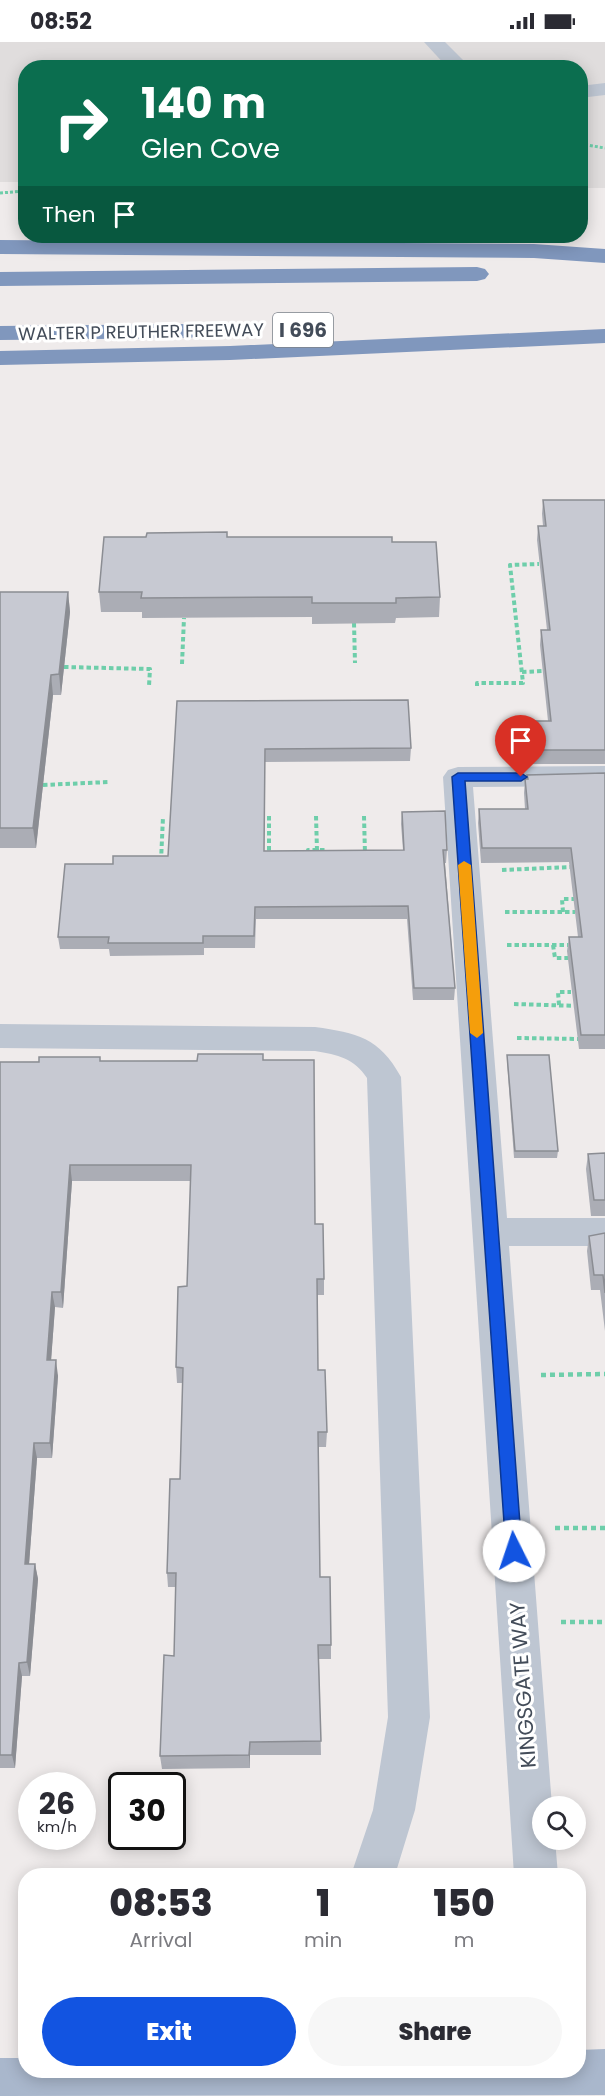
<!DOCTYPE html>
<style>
:root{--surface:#fff;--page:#f7f7f7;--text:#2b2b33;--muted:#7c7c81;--accent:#1254e1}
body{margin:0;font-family:Poppins,sans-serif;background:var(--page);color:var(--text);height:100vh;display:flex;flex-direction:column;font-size:22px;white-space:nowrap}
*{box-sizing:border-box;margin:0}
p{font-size:20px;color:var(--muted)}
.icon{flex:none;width:33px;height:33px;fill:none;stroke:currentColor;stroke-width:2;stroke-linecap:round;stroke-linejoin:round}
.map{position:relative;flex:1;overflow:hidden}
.sheet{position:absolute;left:18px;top:1826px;width:568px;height:210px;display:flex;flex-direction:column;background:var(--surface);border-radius:24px;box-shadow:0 3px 15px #0003}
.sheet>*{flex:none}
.guide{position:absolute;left:18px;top:18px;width:570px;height:183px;border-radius:24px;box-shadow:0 3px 15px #0003;background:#0b6e4f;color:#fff;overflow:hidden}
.controls{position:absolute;left:532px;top:1754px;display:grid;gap:12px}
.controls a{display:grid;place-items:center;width:54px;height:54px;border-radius:50%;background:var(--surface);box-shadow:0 3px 15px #0003;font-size:30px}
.speed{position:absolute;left:18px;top:1730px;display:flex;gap:12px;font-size:30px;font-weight:700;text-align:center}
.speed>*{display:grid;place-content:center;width:78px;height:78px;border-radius:50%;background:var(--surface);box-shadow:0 3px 15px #0003;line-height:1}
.speed small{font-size:15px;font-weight:400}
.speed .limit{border:3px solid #111;border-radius:9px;background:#fff;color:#111}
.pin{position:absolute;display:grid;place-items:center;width:51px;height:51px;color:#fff;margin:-62px -26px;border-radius:50% 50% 50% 0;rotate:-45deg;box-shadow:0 0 6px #0007}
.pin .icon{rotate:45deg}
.me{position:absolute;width:66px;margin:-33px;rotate:356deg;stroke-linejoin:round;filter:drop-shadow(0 0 4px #0008)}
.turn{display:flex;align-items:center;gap:21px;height:126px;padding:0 24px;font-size:27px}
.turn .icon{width:78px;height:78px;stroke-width:2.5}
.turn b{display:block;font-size:42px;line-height:51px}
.then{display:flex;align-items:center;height:57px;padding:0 24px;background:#0003;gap:12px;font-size:22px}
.eta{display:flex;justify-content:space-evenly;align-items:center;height:102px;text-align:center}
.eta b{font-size:36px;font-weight:800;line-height:42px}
.cta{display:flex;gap:12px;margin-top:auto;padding:12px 24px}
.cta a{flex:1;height:69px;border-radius:36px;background:var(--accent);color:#fff;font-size:24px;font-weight:800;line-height:69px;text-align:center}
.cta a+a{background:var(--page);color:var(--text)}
.status{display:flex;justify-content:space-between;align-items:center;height:42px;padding:0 30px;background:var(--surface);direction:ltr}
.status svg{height:16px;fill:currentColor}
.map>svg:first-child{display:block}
.education{fill:#e0dddd}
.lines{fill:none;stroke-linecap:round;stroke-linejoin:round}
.path-far2{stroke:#6eceaa;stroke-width:3;stroke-dasharray:3 2;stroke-linecap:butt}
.path-far1{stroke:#6eceaa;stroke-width:4;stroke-dasharray:4.5 3;stroke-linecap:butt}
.path{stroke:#6eceaa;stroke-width:4.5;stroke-dasharray:5 4;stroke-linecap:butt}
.minor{fill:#bec6d2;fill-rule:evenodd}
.major{fill:#a9b7cc;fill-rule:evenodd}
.highway{fill:#8097bd;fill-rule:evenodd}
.wall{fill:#abadb5}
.shaded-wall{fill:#8b8d93}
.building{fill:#c7c9d2;stroke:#8b8d93;stroke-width:1.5}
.route{fill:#1254e1;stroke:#0c3792;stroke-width:1.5}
.slow{fill:#f59e0b}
.labels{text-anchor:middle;stroke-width:6;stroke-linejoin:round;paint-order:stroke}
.far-street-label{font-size:18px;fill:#434c59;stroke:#fff}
.shield{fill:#fff;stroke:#7b828b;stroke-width:1.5}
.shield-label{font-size:20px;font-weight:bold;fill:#434c59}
.street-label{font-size:21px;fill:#434c59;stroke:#fff}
</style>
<div class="status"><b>08:52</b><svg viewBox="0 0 49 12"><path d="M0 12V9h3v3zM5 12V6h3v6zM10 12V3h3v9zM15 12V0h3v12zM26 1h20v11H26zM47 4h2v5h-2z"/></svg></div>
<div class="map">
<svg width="605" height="2054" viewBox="0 0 605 2054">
<rect width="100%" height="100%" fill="#efebeb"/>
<path class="education" d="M0,0H605V146H581L580,26H26L25,140H0Z"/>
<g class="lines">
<g class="path-far2">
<path d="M580,102L605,106"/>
<path d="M0,151L26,149"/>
</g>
<g class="path-far1">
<path d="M354,581L355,621"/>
<path d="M182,622L184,576"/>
<path d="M64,625L150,627L149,644"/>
<path d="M522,630L543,629"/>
<path d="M477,644V641H523L510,523L539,522"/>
<path d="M43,743L109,740"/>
<path d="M269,774V812"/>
<path d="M316,774L317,808"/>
<path d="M364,774L365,812"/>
<path d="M308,811V808H327V812"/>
<path d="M161,819L163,775"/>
<path d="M502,828L571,825"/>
<path d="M505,870H575"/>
<path d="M563,870L562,857H574"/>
<path d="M507,903H572"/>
<path d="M553,903L555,916H568"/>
<path d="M514,962L579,964"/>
<path d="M559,963L558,950H571"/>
<path d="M517,996L581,997"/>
</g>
<g class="path">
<path d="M541,1333L605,1332"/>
<path d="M555,1486H605"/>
<path d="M561,1580H605"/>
</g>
<g class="minor">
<path d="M424,0H445L471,26H448Z"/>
<path d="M605,41V53L580,56V44Z"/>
<path d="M605,724V744L473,745L507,1176H605V1204H509L552,1764H543V1797H555L558,1833H514L443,735L448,728L458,725Z"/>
<path d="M0,982L315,985C357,991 379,995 401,1035L430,1675L415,1768L395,1833H351L373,1768L388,1675L367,1036C354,1016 338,1013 315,1009L0,1006Z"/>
</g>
<path class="major" d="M605,2007V2053L0,2054V2016H26V2028H579V2008Z"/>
<g class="highway">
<path d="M0,198L534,202L605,207V221L534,216L0,212Z"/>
<path d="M477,225L485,227L489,232L485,237L477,239L0,244V230Z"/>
<path d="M190,282L198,284L202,289L198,294L190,296L0,298V284Z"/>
<path d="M605,287V301L230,318L0,323V309L230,304Z"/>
</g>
</g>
<g class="wall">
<path d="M543,458H605V722H523L519,694L521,679H548L540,603L541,588H547L537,498L538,484H543L542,472Z"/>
<path d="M227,495L392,500L440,555L439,575L396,576L395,581L312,582V575L142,576V570H101L99,550Z"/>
<path d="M0,550H68L70,570L61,653H53L36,806H0Z"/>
<path d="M177,659L411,706L410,719L265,720L264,809L403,808L401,782L402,770L447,808L446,821H445L455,946L454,958H413L407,877H256L255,906H204V913L110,914L109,907H60L58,895L113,822L168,814Z"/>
<path d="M605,731V1007H579L567,909L569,895H578L569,820L481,821L478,781L479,767H525L524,751L525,737H527V733Z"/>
<path d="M507,1013L558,1109L557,1116H514L507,1019Z"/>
<path d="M263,1018L315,1182L324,1237V1253H317L318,1328L327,1390L326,1405H318L320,1535L331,1603V1617H319L321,1713H250V1726L162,1727L160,1714L174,1614L176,1545H168L167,1531L180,1437L183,1341H177L176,1325L187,1244L191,1139H72L63,1266L55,1265L51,1318L58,1334L52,1416H37L29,1522H35L38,1537L30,1634H22L15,1726H0V1020Z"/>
<path d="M605,1111V1174H591L586,1127L588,1112Z"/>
<path d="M605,1191V1289L600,1248H591L587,1209L589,1194Z"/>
</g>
<g class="shaded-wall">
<path d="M68,550L70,570L61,653L59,632Z"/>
<path d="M51,633L53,653L36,806L33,786Z"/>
<path d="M70,1123L72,1139L63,1266L61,1250Z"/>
<path d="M52,1250L55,1265L50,1333L47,1318Z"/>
<path d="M56,1318L58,1334L52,1416L50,1401Z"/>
<path d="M34,1401L37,1416L28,1536L25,1522Z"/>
<path d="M35,1522L38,1537L30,1634L27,1620Z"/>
<path d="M19,1621L22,1634L15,1726L12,1713Z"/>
<path d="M250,1700V1726L249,1713Z"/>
</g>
<g class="building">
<path d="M543,458H605V708H524L521,679H551L541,588H550L538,484H546Z"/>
<path d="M227,490V495H392V500H436L440,555L396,556V561H312V555L141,556L142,550H99L104,495H146L147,491Z"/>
<path d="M0,550H68L59,632L51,633L33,786H0Z"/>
<path d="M408,658L411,706L265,707L264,809L404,808L402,770L445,769L447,808H443L455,946H414L408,864L255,865L254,894H203V901H108L109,895H58L65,822H113V814H168L177,659Z"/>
<path d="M605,731V993H581L569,895H582L571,806H482L479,767H528L525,737H528L527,733Z"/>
<path d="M198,1012H263V1018H314L315,1182H323L324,1237H317L318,1328H325L327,1390H318L320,1535H330L331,1603H318L321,1699L250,1700L249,1713L160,1714L164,1613L174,1614L176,1531H167L170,1437H180L183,1326L176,1325L178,1245L187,1244L191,1123H70L61,1250H52L47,1318H56L50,1401H34L25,1522H35L27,1620L19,1621L12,1713H0V1020H39V1015H100V1019H197Z"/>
<path d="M507,1013H549L558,1109H515Z"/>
<path d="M605,1111V1158H594L588,1112Z"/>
<path d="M605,1191V1251L603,1233H594L589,1194Z"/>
</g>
<path class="route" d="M458,731H521L527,735L521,739H465L522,1509L519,1515L514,1517L508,1515L506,1509L452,735Z"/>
<path class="slow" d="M464,819L471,823L483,991L477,996L470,991L458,823Z"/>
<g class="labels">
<g class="far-street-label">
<text transform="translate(141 290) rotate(-1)" y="6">WALTER P REUTHER FREEWAY</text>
</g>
<rect class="shield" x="273" y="271" width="60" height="34" rx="4.5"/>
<g class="shield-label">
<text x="303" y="295">I 696</text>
</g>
<g class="street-label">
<text transform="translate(523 1643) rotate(-94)" y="7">KINGSGATE WAY</text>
</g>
</g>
</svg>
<div class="controls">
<a><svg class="icon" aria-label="search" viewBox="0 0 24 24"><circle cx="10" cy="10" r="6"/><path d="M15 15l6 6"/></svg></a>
</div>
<div class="speed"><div>26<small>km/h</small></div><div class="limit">30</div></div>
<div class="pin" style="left:521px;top:735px;background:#d93025"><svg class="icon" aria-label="arrive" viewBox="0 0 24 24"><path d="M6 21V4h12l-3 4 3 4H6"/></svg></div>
<svg class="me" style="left:514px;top:1509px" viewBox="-20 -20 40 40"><circle r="19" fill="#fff"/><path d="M0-13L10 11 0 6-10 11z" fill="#1254e1"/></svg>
<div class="guide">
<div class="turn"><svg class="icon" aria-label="right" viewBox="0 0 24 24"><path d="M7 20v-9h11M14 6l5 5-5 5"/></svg><div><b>140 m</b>Glen Cove</div></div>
<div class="then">Then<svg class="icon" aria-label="arrive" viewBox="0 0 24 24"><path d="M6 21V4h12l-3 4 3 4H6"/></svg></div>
</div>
<section class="sheet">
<div class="eta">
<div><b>08:53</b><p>Arrival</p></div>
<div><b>1</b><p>min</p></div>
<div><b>150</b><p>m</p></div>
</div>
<div class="cta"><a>Exit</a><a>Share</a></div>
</section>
</div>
